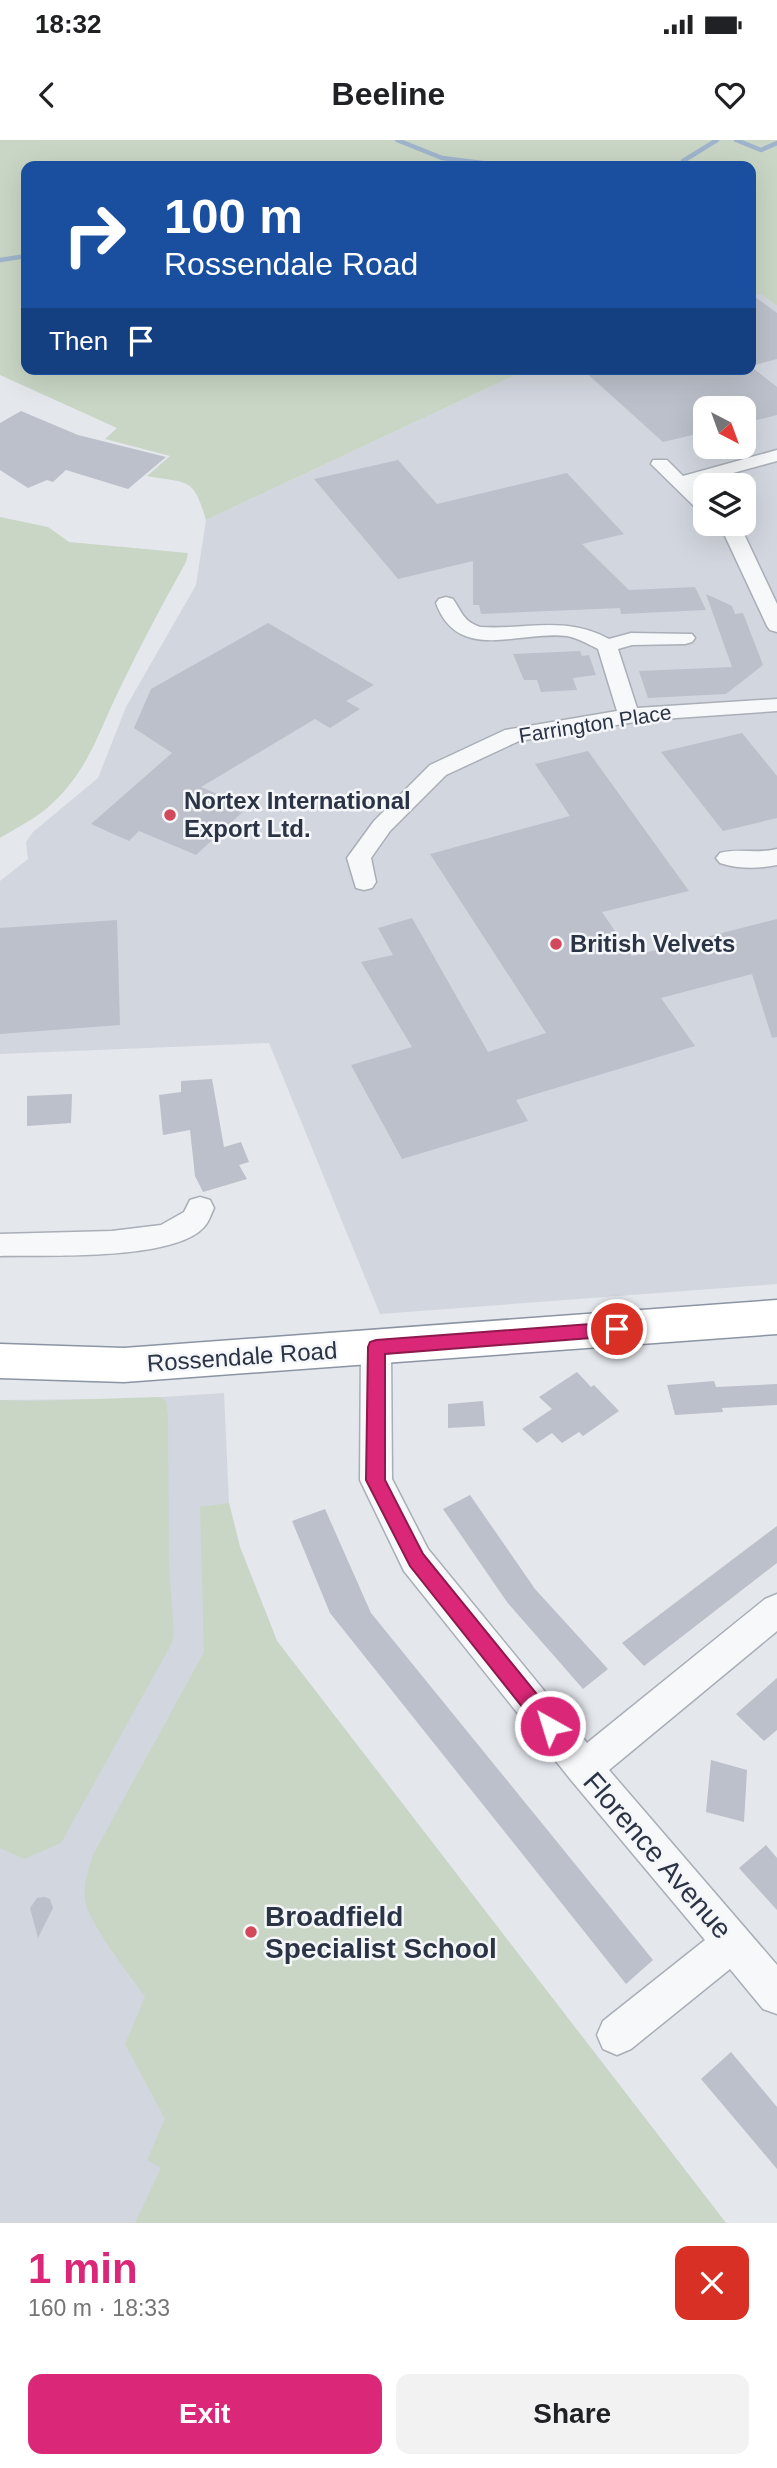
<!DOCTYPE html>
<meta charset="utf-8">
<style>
:root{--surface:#fff;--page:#f2f2f2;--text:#202124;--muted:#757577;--accent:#db2777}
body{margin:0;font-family:Helvetica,sans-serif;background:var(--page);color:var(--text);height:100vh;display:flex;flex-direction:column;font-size:26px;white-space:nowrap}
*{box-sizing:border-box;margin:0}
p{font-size:23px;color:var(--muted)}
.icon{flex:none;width:38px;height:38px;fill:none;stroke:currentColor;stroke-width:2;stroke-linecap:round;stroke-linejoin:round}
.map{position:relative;height:2083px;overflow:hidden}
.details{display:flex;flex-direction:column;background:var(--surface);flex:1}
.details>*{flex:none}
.guide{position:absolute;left:21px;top:21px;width:735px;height:214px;border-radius:14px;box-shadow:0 7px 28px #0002;background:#1a4fa0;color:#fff;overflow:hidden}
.needle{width:46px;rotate:139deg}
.buttons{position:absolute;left:693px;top:256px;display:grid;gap:14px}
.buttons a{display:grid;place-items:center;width:63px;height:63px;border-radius:14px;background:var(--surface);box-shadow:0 7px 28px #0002;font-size:35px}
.pin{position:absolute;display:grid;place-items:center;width:60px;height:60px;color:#fff;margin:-30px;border:4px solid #fff;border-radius:50%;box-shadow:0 2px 7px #0007}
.me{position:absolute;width:77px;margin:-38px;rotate:321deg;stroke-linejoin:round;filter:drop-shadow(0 0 5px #0008)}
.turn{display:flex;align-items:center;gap:24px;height:147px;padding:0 28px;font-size:32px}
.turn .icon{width:91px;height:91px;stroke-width:2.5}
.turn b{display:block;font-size:49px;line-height:60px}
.then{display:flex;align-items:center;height:66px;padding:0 28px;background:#0003;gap:14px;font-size:26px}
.round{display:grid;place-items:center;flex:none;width:74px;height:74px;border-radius:14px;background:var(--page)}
.head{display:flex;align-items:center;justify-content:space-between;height:119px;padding:0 28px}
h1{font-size:42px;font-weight:800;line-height:52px;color:var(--accent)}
.button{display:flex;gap:14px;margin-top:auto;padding:14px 28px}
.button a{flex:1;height:80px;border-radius:14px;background:var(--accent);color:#fff;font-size:28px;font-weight:800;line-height:80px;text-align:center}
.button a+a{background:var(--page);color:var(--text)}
.status{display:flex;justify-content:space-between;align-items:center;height:49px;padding:0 35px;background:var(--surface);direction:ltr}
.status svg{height:19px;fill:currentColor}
header{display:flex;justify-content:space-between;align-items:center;height:91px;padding:0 28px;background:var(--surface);font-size:32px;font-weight:800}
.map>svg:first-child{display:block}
.built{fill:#d2d6de;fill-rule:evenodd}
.green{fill:#c9d6c5}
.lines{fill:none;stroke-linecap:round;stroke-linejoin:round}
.stream{stroke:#9fb4cc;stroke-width:4.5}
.building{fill:#bbc0ca}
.street-casing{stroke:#a9aeb7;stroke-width:3}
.highway-casing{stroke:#8b94a3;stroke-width:3}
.street{fill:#f7f8fa;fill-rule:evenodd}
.highway{fill:#fff;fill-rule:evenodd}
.route{fill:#db2777;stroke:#8e194d;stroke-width:2}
.poi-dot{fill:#d1495b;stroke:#f4f6f9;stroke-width:2.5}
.labels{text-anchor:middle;stroke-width:5;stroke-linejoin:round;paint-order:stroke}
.far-street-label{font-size:21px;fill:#2b3445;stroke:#f4f6f9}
.poi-label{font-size:24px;font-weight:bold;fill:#2b3445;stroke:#f4f6f9;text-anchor:start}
.street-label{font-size:24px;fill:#2b3445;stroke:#f4f6f9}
.near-street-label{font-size:28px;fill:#2b3445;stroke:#f4f6f9}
.near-poi-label{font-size:28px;font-weight:bold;fill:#2b3445;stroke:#f4f6f9;text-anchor:start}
</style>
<div class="status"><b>18:32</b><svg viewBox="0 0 49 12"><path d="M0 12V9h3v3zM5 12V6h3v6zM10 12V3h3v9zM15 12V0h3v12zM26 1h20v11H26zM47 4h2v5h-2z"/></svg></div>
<header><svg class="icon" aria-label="back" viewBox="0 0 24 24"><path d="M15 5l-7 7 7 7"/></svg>Beeline<svg class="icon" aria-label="heart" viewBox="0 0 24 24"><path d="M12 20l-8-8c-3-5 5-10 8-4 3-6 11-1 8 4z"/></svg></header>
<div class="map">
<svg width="777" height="2083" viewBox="0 0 777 2083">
<rect width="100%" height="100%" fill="#e4e7ec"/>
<g class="built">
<path d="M751,146L777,166V1144L380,1174L269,903L0,914V741L28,719L26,702L33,692L98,638L126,567L196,445L206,380L528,229H751ZM705,268H744V306H705ZM705,345H744V383H705Z"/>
<path d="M224,1253L229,1363L240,1407L277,1501L726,2083H0V1260L132,1259Z"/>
</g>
<g class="green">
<path d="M0,0H777V166L761,154L751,156V26H26V229H528L206,380C193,336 189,344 147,336L170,316L105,299L117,288L0,235Z"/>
<path d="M0,377L48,387L69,402L188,413L186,422C163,463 141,504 121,546C97,594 89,632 46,669C32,680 15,689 0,698Z"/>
<path d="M159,1257L166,1261L168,1276L169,1426L174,1494L172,1503L61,1703L24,1719L0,1708V1260L31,1261Z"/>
<path d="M229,1363L240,1407L277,1501L726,2083H135L161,2028L147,2020L165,1979L125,1904L145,1857C130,1835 87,1782 85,1758C83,1744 89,1728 93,1715L204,1512L200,1367Z"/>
</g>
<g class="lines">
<g class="stream">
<path d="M397,0L442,18L507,26"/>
<path d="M736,0L761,10L777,3"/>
<path d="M593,26H641"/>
<path d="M683,26L686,25L683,21L717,0"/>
<path d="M0,120L26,116"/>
</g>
</g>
<g class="building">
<path d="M751,154L777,173V219L751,226Z"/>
<path d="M582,229H754L777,247V275L744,283V268H705V292L663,302Z"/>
<path d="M21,271L78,295L166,317L128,349L66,330L53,342L47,340L28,348L0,330V283Z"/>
<path d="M398,320L437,364L567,333L624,394L582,404L629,450L695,447L706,470L621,474L620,468L481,474L479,465H473V421L398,439L314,339Z"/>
<path d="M706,454L732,466L735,474L743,473L763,525L726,554L648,558L639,531L732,527Z"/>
<path d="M268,483L374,545L346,561L360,569L330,588L315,579L201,647L248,667L196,715L139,691L129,701L91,684L172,613L134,588L151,549Z"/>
<path d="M580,511L582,516L589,515L596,535L573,538L577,550L541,552L537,540H524L513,514Z"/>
<path d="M742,593L777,636V678L723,691L661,612Z"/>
<path d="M588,611L689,751L602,772L632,816L777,779V897L772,898L752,834L661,858L695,906L516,960L528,981L402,1019L351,925L412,907L361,822L393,815L378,788L412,778L488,912L546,893L430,714L570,676L535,624Z"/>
<path d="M117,780L120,885L0,894V788Z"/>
<path d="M212,939L224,1007L241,1002L249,1022L239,1025L247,1039L203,1052L195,1036L190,990L163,995L159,955L181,952V941Z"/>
<path d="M72,954L71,983L27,986V956Z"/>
<path d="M577,1232L591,1247L594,1245L619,1271L583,1296L579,1292L562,1303L552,1293L537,1303L522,1289L552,1269L539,1257Z"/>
<path d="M714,1241L716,1247L777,1244V1265L722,1268L723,1272L675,1275L667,1245Z"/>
<path d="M483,1261L485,1286L448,1288V1264Z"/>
<path d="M470,1355L535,1449L608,1529L583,1549L507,1462L443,1369Z"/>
<path d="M325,1369L371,1473L653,1820L626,1844L330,1473L292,1381Z"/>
<path d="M777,1386V1423L644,1526L622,1503Z"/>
<path d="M777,1538V1590L764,1601L736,1574Z"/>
<path d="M711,1620L747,1630L744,1682L706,1672Z"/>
<path d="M766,1705L777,1718V1770L739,1728Z"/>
<path d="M45,1757L50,1759L53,1768L38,1798L30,1768L37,1758Z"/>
<path d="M731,1912L777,1967V2029L701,1939Z"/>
</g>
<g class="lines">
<g class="street-casing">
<g id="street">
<path d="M777,310V321L693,344L705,356V372L698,370L651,324L653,320H667L683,336Z"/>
<path d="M714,383H734L744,394L777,464V492L770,490L767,486L725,396Z"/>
<path d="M446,457L453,459C462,472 463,481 480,487C527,490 564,475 609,499L631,493L692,494L695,498L692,502L685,504L632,505L618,509L637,568L777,559V571L647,580L519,601L446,635L390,691L371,718L376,742L372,748L364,750L356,748L347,718L374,681L430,625L505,590L617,571L598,509C588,504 578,498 567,496C520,490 458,524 436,463L439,459Z"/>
<path d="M777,709V725C758,729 739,729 720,723L716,718L720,713C738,708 756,714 777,709Z"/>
<path d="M200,1057L210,1060L214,1068C211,1074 209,1082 204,1087C174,1121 46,1115 0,1116V1094L112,1091L161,1085L184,1072L190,1060Z"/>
<path d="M376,1195L387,1198L391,1207L392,1339L428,1409L587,1603L765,1459L777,1454V1491L609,1630L777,1825V1874L763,1869L730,1829L631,1909L617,1915L603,1909L597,1895L603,1881L705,1800L571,1640L404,1431L360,1340L361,1207L365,1198Z"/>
</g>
</g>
<g class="highway-casing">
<path id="highway" d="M777,1160V1194L124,1242L0,1238V1204L124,1208Z"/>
</g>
<use href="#street" class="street"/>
<use href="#highway" class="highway"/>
</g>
<path class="route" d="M617,1182L623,1184L625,1189L623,1194L617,1196L385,1214V1340L423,1414L557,1579L560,1586L557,1593L550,1596L543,1593L410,1426L366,1340L368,1207L370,1202L376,1200Z"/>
<g class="poi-dot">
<circle cx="170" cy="675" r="7"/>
<circle cx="556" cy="804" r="7"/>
<circle cx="251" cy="1792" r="7"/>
</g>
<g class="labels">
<g class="far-street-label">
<text transform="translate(595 584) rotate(-9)" y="7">Farrington Place</text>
</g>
<g class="poi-label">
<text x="184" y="669">Nortex International<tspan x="184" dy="28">Export Ltd.</tspan></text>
<text x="570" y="812">British Velvets</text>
</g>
<g class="street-label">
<text transform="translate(242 1217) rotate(-4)" y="8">Rossendale Road</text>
</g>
<g class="near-street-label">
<text transform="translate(658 1715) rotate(49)" y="10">Florence Avenue</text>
</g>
<g class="near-poi-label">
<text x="265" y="1786">Broadfield<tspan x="265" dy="32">Specialist School</tspan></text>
</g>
</g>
</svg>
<div class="buttons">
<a><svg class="needle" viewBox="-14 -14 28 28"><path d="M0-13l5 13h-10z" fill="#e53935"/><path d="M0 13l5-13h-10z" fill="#757577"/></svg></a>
<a><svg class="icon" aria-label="layers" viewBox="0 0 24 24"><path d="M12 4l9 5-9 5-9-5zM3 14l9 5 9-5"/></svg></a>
</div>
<div class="pin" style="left:617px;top:1189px;background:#d93025"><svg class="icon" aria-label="arrive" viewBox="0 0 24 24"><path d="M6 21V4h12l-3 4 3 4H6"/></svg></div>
<svg class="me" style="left:550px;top:1586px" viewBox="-20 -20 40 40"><circle r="17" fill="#db2777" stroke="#fff" stroke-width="3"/><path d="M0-11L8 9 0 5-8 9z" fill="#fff"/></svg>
<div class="guide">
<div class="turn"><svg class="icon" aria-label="right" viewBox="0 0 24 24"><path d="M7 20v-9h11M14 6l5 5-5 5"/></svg><div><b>100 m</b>Rossendale Road</div></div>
<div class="then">Then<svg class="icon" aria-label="arrive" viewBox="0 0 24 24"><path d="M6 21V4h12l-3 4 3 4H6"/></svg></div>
</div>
</div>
<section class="details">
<div class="head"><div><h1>1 min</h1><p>160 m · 18:33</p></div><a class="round" style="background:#d93025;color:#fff"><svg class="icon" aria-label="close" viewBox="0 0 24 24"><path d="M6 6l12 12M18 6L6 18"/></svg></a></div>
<div class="button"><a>Exit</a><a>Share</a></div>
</section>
